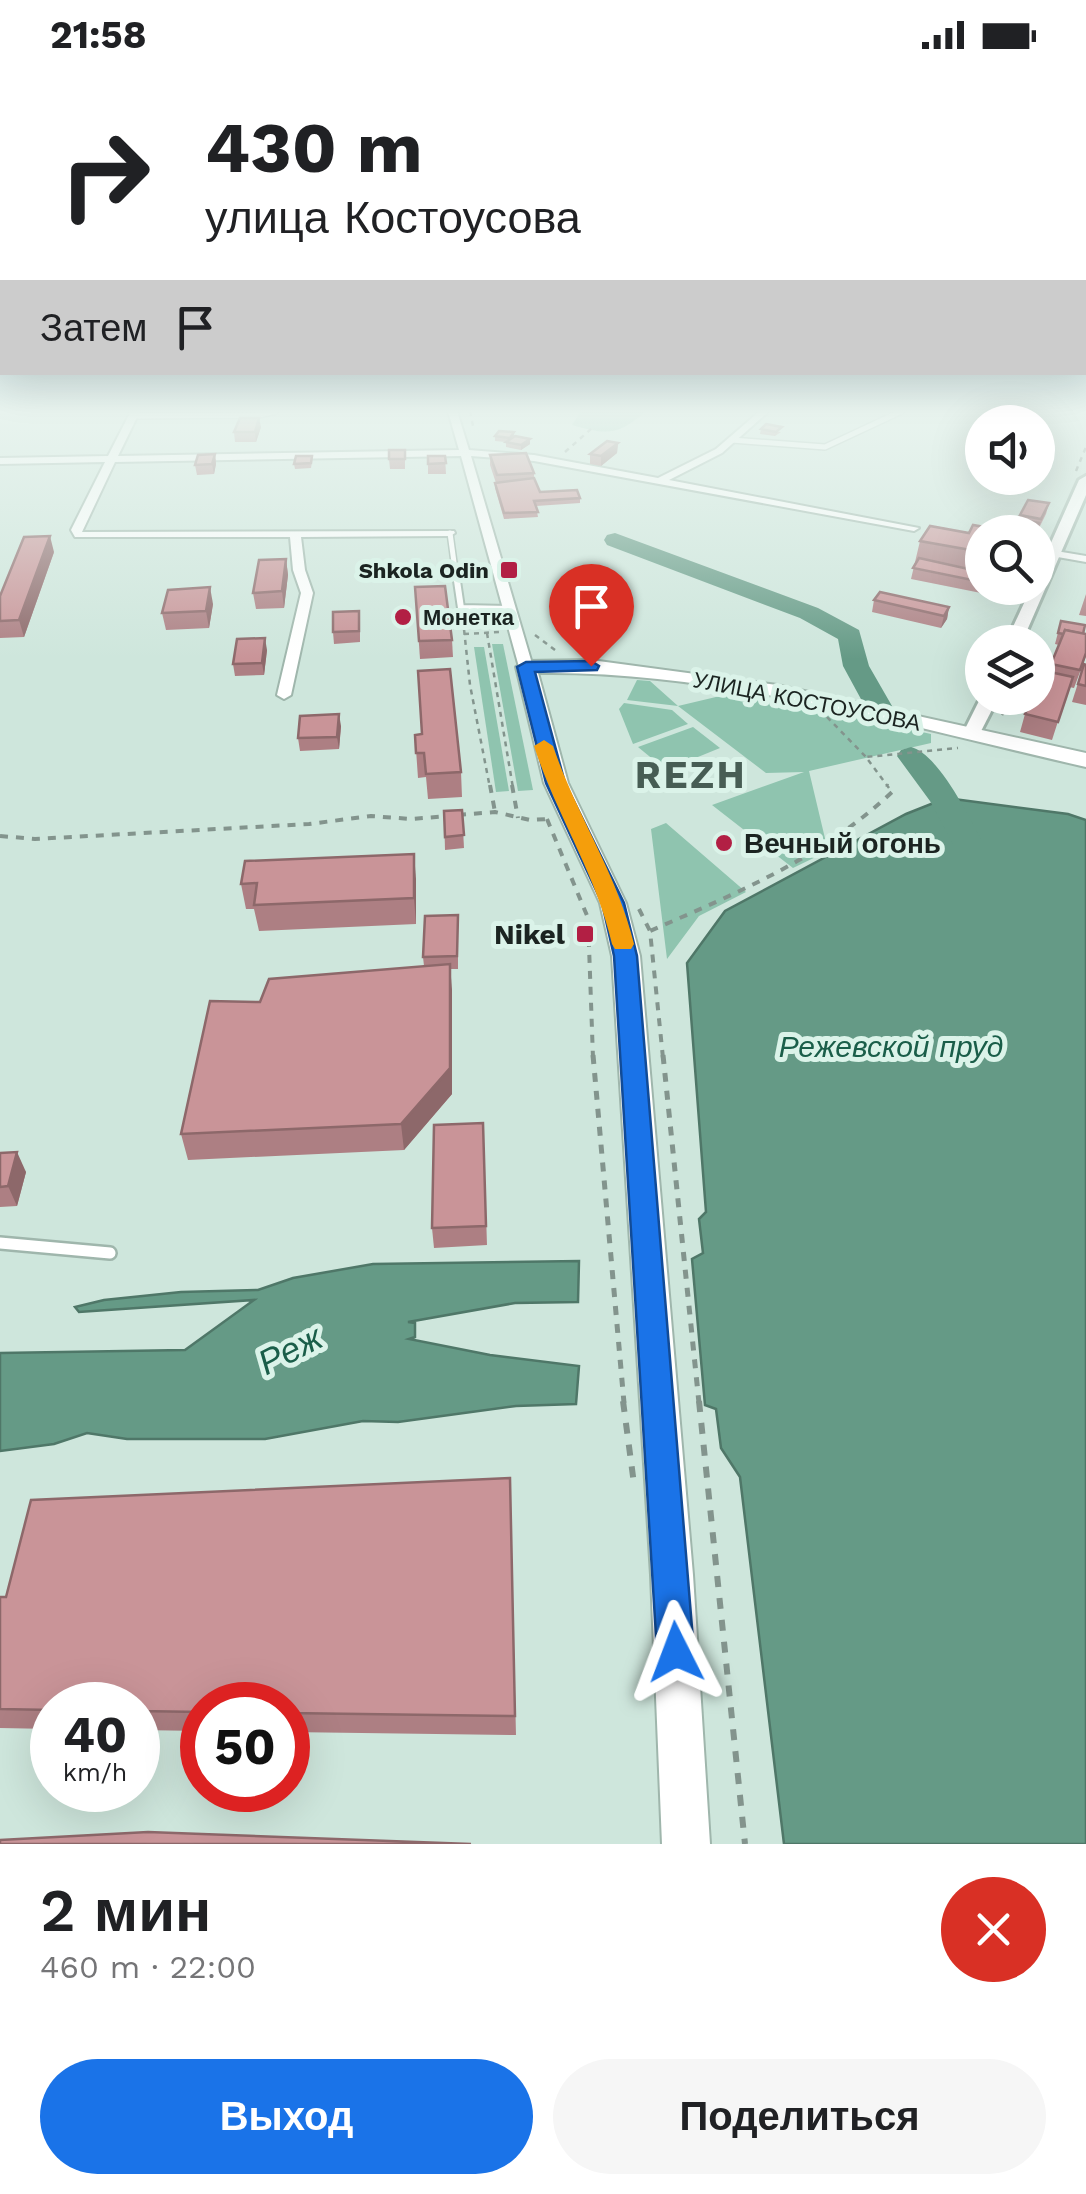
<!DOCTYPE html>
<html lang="ru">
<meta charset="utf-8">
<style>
:root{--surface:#fff;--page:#f6f6f6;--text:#202124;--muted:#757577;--accent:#1a73e8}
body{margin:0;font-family:"Work Sans",sans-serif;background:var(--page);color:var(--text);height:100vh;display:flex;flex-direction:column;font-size:38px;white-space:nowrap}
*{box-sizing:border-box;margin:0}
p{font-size:32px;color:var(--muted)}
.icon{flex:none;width:55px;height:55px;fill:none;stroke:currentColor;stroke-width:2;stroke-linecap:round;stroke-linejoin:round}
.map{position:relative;height:1774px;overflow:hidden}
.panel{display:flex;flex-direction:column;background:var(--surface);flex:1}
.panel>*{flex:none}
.hud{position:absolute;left:0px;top:0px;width:1088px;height:305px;box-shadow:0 10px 40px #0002;background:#fff;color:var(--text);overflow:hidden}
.buttons{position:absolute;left:965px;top:335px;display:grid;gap:20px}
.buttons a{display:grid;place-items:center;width:90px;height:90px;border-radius:50%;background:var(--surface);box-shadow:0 10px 40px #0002;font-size:50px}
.speed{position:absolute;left:30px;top:1612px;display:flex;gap:20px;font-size:50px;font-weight:700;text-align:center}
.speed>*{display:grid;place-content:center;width:130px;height:130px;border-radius:50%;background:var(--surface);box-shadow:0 10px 40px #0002;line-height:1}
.speed small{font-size:25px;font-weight:400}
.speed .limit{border:15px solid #d22;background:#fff;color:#111}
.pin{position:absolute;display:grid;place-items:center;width:85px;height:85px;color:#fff;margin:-102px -42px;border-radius:50% 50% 50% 0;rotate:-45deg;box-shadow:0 0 10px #0007}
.pin .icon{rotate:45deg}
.me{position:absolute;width:110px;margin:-55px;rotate:357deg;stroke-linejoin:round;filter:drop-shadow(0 0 8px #0008)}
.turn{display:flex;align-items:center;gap:35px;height:210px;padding:0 40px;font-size:45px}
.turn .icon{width:130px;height:130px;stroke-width:2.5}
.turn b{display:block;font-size:70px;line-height:85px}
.then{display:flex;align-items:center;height:95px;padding:0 40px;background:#0003;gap:20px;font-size:38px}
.round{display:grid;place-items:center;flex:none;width:105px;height:105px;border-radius:52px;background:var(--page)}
.headline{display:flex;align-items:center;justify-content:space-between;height:170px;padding:0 40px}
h1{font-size:60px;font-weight:600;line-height:75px}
.action{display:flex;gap:20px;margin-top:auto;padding:20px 40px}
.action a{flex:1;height:115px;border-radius:60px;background:var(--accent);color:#fff;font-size:40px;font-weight:600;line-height:115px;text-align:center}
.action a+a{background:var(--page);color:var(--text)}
.status{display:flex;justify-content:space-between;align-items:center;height:70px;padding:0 50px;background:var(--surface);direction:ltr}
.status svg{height:28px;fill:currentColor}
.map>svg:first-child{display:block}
.green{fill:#8fc4af}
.water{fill:#659a86;stroke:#4f7768;stroke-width:2.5}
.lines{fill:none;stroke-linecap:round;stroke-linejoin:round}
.river{fill:#659a86;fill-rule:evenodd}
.service-far2-casing{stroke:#9fb6ac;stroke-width:8}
.service-far1-casing{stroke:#9fb6ac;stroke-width:10}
.service-casing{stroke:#9fb6ac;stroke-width:16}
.minor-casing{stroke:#9fb6ac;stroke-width:4}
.tertiary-casing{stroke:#9fb6ac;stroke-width:6}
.secondary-casing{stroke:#9fb6ac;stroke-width:4}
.path-far3{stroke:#83948d;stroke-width:2.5;stroke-dasharray:5 5;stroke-linecap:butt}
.path-far2{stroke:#83948d;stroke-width:4;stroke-dasharray:8 8;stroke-linecap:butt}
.path-far1{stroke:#83948d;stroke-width:5;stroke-dasharray:9 9;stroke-linecap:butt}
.path{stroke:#83948d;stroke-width:6;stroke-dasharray:11 11;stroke-linecap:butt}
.service-far2{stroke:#fff;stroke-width:5}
.service-far1{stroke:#fff;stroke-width:6}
.service{stroke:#fff;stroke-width:11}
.minor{fill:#fff;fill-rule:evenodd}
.tertiary{fill:#fff;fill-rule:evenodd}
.secondary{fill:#fff;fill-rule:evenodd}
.wall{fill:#ad7f83}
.shaded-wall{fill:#8d686a}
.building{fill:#c99498;stroke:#8d686a;stroke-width:2.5}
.route{fill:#1a73e8;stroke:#114b97;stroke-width:2.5}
.slow{fill:#f59e0b}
.poi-dot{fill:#b21f44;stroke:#dbf3e9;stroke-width:4}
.labels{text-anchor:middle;stroke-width:10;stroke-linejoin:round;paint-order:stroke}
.far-poi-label{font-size:22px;font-weight:bold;fill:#1b2421;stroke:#dbf3e9;text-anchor:end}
.far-street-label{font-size:22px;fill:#1b2421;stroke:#dbf3e9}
.poi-label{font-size:28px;font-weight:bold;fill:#1b2421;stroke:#dbf3e9;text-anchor:start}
.water-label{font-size:30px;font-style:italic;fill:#1a5e49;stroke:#dbf3e9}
.near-water-label{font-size:35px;font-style:italic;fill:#1a5e49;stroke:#dbf3e9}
.district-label{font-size:38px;font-weight:bold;letter-spacing:2.5px;fill:#475d54;stroke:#dbf3e9}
</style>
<div class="status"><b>21:58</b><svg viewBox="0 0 49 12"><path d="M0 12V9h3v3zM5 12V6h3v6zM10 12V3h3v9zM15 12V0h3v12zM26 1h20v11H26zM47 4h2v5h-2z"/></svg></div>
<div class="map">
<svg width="1086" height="1774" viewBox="0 0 1086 1774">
<rect width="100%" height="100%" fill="#cee6dc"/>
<g class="green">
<path d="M581,341H646C618,366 607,365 572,355Z"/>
<path d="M492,574H503L533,720L518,721Z"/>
<path d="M474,577H484L509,721L496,722Z"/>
<path d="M637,610L650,611L678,636L737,622L931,664V673L809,701L828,781L793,798L712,735L804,702L766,703L678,636L627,630Z"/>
<path d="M624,633L672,640L688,654L633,674L619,639Z"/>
<path d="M693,657L720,678L666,700L638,677Z"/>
<path d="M666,753L746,822L699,846L667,889L651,759Z"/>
</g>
<g class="water">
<path d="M946,728L1068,744L1086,750V1774H784L740,1407L721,1378L716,1339L705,1335L692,1189L703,1183L699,1149L706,1142L687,893L725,841L906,744Z"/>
<path d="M579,1191L578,1232L515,1233L408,1252L415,1253V1267L409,1269L490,1285L579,1296L576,1334L516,1336L398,1352L363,1351L265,1369H127L87,1363L54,1374L0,1381V1283L185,1280L254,1230L79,1242L75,1237L104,1230L181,1222L258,1220L293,1208L373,1194Z"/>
</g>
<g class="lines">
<g class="river">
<path d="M615,463L818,538L859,560L869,596L892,636L878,644L868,642L843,596L838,569L800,548L607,475L604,470L607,465Z"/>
<path d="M911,677C938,684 968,745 981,769L976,776H954L930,731L897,686L901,680Z"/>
</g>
<g class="service-far2-casing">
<g id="service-far2">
<path d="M132,346L259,345L276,341"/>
<path d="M732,370L825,377L902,341"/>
<path d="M450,463L456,507"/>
</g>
</g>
<g class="service-far1-casing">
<path id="service-far1" d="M456,504L461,538L509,539"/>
</g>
<g class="service-casing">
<path id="service" d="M0,1173L110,1183"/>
</g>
<g class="minor-casing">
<g id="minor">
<path d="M131,341H140L118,386L459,380L448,341H457L469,380L534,385L658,408L716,379L760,341H769L722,383L669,410L919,458L914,461L534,391L471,386L533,597L526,601L519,597L461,386L115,392L82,462L454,461L455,463L450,466L301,467L305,500L313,523L291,625L284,629L277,625L301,523L293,500L290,467H75L71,460L105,392L0,394V388L108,386Z"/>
<path d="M1056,481L1086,486V492L1052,486V482Z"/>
</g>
</g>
<g class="tertiary-casing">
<g id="tertiary">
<path d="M1086,406V425L1022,572H1006L1031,518H1038V502L1079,410Z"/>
<path d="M982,625L998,628L978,667H966L963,663Z"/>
</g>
</g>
<g class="secondary-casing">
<path id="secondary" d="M591,590L777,615L1086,683V697C909,657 720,600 538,603L568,713L626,833L640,886L693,1505L710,1774H662L651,1505L612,886L600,833L544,713L516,597L526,591Z"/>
</g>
<g class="path-far3">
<path d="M470,341L473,356"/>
<path d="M565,382L591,359"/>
<path d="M1076,401L1086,377"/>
<path d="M463,550L470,615L490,718"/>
<path d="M487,563L513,718"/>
<path d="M464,564L500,562"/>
<path d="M535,565L555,580"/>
<path d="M1002,645L1012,628"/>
<path d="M827,647L866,687"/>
<path d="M889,718L866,687L958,678"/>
</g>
<g class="path-far2">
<path d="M490,715L495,742"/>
<path d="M512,715L518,748"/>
<path d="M458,745L495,742L530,750L548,749"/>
<path d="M547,749L588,848L593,988"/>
<path d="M0,766L35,769L309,754L371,746L411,749L449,746"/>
<path d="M639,839L650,861"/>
<path d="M663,988L650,861C737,823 822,788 892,722L887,715"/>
</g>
<g class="path-far1">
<path d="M593,985L624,1333"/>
<path d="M663,985L699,1333"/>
</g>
<g class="path">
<path d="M623,1331L634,1414"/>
<path d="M699,1331L745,1774"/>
</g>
<use href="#service-far2" class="service-far2"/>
<use href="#service-far1" class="service-far1"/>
<use href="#service" class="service"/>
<use href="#minor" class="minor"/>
<use href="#tertiary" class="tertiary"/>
<use href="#secondary" class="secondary"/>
</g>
<g class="wall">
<path d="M261,357L256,372H235L234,362Z"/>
<path d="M761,359L781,362L775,366L760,364Z"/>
<path d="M514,362V367L530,374L521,380L506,377V372L495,371V366Z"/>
<path d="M618,373L617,383L601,396L590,394V384Z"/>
<path d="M405,380V399H390L389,389Z"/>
<path d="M215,384L216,394L214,404L197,405L195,395Z"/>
<path d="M490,385L534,403V408L540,422L580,428V433L536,436L538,447L504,449L495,418V413H496L490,395Z"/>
<path d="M428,386H445L446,404H428Z"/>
<path d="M312,391L311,398L295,399L294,394Z"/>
<path d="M1049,433L1046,444L1037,462H982V518H1006L1001,527L911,509L920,471L969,463L1001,460L1019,449L1020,445Z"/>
<path d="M54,482L24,567L0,568V526Z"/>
<path d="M286,489L288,505L284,538L256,539L253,523Z"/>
<path d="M415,517L452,570L453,587L420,589Z"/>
<path d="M1086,524V546L1079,545Z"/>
<path d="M874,530L949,537L947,549L941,558L872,542Z"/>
<path d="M213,534L209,558L166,560L162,543Z"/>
<path d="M1061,551L1083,564L1086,586L1074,618L1069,617L1052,670L1020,662L1025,644L1049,601L1059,575L1055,574Z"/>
<path d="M360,552V572L334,574L333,562Z"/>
<path d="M267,580L264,605L235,606L233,594Z"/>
<path d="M1084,594L1086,595V635L1072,632Z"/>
<path d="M341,656L339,679L300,681L298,668Z"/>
<path d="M422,664L461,702L462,727L428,729L426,707L418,708L415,665Z"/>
<path d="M462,740L464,778L445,780L444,741Z"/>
<path d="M416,809V854L259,861L254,839H246L241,814Z"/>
<path d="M458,845V899H450L452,1024L404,1080L188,1090L181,1064L260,932L424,896L423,887Z"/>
<path d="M483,1053L487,1175L434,1178L432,1158Z"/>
<path d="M0,1083L26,1102L17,1136L0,1137Z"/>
<path d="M510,1408L516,1665L288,1662V1635H202V1661L138,1660V1635H52V1659L0,1658V1527H6Z"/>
</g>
<g class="shaded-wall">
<path d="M259,348L261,357L256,372L255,362Z"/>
<path d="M530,369V374L521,380V375Z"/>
<path d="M618,373L617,383L601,396V386Z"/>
<path d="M215,384L216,394L214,404L212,394Z"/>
<path d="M50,466L54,482L24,567L19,550Z"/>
<path d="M286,489L288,505L284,538L282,521Z"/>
<path d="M210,517L213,534L209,558L206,541Z"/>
<path d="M949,537L947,549L941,558L944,546Z"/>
<path d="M265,568L267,580L264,605L262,593Z"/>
<path d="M339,644L341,656L339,679L337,667Z"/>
<path d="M414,784L416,809V854L414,828Z"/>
<path d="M450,894L452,920V1024L404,1080L401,1054Z"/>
<path d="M17,1082L26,1102L17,1136L8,1116Z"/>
</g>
<g class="building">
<path d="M240,348H259L255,362H234Z"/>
<path d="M766,354L782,357L776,362L761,359Z"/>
<path d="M499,361L514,362L510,368L495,366Z"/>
<path d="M515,366L530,369L521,375L506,372Z"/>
<path d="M607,371L618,373L601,386L590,384Z"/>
<rect x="389" y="380" width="16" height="9"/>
<path d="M526,383L534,403L497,405L490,385Z"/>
<path d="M215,384L212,394L195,395L198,385Z"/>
<path d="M296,386H312L311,393L294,394Z"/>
<path d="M428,386H445L446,393L428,394Z"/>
<path d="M534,408L540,422L577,420L580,428L534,431L538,442L504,443L495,413Z"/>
<path d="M1028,430L1049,433L1041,449L1020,445Z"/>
<path d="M1007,447L1039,453L1035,462H982V482L920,471L930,456L969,463L973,455L1001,460Z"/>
<path d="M50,466L19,550L0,551V526L24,467Z"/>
<path d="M919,488L982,502V512L913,498Z"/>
<path d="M286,489L282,521L253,523L259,490Z"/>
<path d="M445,516L452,570L419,571L415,517Z"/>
<path d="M210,517L206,541L162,543L168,520Z"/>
<path d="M880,522L949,537L944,546L874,530Z"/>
<path d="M359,541V561L333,562V542Z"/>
<path d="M1061,551L1085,555L1083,564L1065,560L1064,564L1058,563Z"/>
<path d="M1065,560L1086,564V583L1080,600L1051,594Z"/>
<path d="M265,568L262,593L233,594L237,569Z"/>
<path d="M1084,594L1086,595V616L1078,614Z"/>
<path d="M450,599L461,702L426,704L424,683H416L415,665L422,664L418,601Z"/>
<path d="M1045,601L1073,607L1058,652L1025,644L1033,628H1038V617Z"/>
<path d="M339,644L337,667L298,668L300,646Z"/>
<path d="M462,740L464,765L445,767L444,741Z"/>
<path d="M414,784V828L254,835L257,813L241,814L245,791Z"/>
<path d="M458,845L457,886L423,887L425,846Z"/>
<path d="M450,894V998L401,1054L181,1064L210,931L260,932L269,909Z"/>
<path d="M483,1053L486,1156L432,1158L434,1055Z"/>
<path d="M17,1082L8,1116L0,1117V1083Z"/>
<path d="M510,1408L515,1646L288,1643V1635H202V1642L138,1641V1635H52V1640L0,1639V1527H6L31,1430Z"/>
<path d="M148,1762L471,1774H0V1770Z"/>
</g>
<linearGradient id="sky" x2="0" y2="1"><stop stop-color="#73aac1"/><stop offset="0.58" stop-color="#e9f4ef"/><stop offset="1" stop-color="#e9f4ef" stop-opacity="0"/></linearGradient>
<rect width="1086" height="589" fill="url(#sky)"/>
<path class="route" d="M591,591L599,596L597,600L535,602L565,713L624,833L637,886L694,1582L689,1595L676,1601L663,1595L657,1582L614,886L602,833L546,713L517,597L526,592Z"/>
<path class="slow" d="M544,670L553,676C576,744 617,804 634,874L631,879H615L612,874C596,804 556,744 534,676Z"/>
<g class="poi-dot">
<rect x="499" y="490" width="20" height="20" rx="5"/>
<circle cx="403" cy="547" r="10"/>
<circle cx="724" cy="773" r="10"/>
<rect x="575" y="854" width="20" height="20" rx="5"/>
</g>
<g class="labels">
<g class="far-poi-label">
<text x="489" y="508">Shkola Odin</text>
<text x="423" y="555" text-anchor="start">Монетка</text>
</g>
<g class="far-street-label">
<text transform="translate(807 631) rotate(11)" y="8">УЛИЦА КОСТОУСОВА</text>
</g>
<g class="poi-label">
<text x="744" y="783">Вечный огонь</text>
<text x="565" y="874" text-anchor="end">Nikel</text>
</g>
<g class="water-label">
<text x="891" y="987">Режевской пруд</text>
</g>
<g class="near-water-label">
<text transform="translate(290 1280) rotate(-27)" y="12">Реж</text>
</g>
<g class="district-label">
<text x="691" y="718">REZH</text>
</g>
</g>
</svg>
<div class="buttons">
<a><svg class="icon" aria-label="sound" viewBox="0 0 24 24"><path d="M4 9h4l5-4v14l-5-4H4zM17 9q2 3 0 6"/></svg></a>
<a><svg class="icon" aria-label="search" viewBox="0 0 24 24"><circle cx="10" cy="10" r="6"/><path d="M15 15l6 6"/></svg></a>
<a><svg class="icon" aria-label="layers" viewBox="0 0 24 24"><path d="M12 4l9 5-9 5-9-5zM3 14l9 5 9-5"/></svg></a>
</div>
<div class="speed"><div>40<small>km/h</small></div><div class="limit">50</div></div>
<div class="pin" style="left:591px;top:596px;background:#d93025"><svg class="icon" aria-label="arrive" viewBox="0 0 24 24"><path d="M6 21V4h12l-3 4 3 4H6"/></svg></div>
<svg class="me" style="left:676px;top:1582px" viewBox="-20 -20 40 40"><path d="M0-17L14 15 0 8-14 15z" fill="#1a73e8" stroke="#fff" stroke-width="4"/></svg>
<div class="hud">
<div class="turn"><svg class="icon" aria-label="right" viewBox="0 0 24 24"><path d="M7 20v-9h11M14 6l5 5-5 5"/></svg><div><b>430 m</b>улица Костоусова</div></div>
<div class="then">Затем<svg class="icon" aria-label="arrive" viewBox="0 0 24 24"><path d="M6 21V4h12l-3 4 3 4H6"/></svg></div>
</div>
</div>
<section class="panel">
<div class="headline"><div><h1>2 мин</h1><p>460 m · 22:00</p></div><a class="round" style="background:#d93025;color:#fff"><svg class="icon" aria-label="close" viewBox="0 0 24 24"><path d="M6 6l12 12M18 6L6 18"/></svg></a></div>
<div class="action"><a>Выход</a><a>Поделиться</a></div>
</section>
